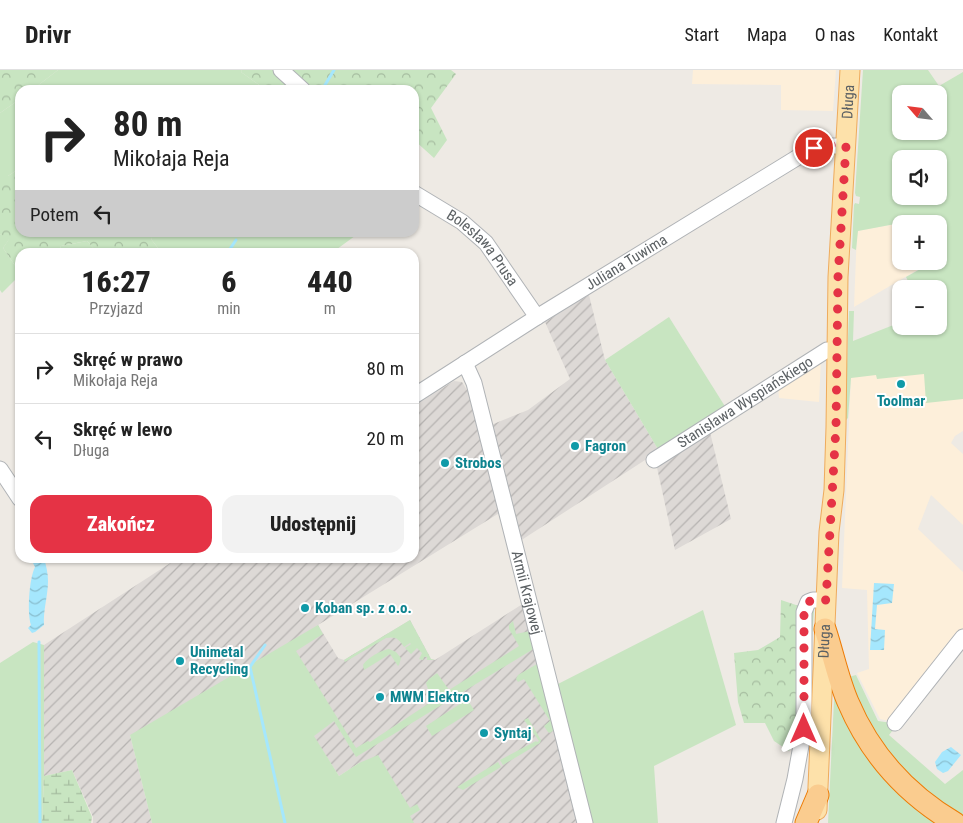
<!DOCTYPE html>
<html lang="pl">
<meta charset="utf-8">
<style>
:root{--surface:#fff;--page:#f2f2f2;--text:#222;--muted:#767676;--line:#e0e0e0;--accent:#e53345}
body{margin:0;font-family:"Roboto Condensed",sans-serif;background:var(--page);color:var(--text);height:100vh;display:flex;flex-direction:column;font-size:19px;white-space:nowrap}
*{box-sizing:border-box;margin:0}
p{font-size:16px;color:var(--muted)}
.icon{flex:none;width:28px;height:28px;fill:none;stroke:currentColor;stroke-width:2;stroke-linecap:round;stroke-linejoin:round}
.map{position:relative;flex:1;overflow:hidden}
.details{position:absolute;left:15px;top:178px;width:404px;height:315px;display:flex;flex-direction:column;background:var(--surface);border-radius:15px;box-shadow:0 1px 4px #0004}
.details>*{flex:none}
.top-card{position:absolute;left:15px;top:15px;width:404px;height:152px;border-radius:15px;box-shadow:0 1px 4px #0004;background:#fff;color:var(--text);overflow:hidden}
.needle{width:32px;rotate:298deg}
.buttons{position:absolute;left:892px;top:15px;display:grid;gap:10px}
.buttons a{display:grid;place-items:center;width:55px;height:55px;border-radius:10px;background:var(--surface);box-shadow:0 1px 4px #0004;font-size:25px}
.pin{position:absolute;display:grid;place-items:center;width:42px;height:42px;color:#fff;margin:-21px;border:2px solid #fff;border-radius:50%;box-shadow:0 1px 5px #0007}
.me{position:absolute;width:55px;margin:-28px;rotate:0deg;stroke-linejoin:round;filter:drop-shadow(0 0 4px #0008)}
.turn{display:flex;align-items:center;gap:18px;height:105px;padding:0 15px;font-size:22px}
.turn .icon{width:65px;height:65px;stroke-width:2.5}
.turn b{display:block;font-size:35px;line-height:42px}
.then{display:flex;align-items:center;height:48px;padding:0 15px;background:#0003;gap:10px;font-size:19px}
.eta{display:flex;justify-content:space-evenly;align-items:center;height:85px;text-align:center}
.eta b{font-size:30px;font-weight:800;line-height:35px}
.button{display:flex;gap:10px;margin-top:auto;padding:10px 15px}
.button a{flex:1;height:58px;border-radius:15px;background:var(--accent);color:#fff;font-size:20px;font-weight:800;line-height:58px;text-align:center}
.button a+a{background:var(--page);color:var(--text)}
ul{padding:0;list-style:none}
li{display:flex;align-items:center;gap:15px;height:70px;padding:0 15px;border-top:1px solid var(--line)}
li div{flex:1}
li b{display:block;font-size:19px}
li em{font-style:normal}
header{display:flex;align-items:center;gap:30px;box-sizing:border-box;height:70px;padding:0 25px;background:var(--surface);border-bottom:1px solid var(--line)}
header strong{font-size:24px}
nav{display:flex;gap:28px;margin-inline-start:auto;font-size:18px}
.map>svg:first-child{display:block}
.commercial{fill:#fdefda}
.industrial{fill:url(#industrial-furrows)}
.grass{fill:#c8e5c1;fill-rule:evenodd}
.forest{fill:url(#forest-crowns)}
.wetland{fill:url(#wetland-marsh)}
.water{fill:url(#water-waves)}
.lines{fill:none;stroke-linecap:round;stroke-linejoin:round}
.stream{stroke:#a5e7fd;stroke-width:3}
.minor-casing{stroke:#b0b3b6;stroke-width:17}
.major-casing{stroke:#eeab5d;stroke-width:21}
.highway-casing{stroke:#ed7b05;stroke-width:23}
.minor{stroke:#fff;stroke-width:15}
.major{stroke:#fde1aa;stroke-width:19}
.highway{stroke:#facc8f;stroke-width:21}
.route{stroke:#e53345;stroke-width:9;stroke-dasharray:0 16.2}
.culture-dot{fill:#0f9aa8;stroke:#fff;stroke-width:2}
.labels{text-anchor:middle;stroke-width:4;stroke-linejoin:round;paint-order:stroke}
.street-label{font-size:15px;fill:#5c6164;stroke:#fff}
.culture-label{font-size:15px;font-weight:bold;fill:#0d838f;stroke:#fff;text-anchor:start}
</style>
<header>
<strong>Drivr</strong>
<nav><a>Start</a><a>Mapa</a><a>O nas</a><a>Kontakt</a></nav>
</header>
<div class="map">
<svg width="963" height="753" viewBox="0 0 963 753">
<defs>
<pattern id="industrial-furrows" width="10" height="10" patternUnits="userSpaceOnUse" patternTransform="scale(1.25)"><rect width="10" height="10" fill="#ddd9d6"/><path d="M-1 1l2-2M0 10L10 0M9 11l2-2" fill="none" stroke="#b6b3b1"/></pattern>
<pattern id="forest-crowns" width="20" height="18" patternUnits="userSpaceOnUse" patternTransform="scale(1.25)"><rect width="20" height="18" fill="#c8e5c1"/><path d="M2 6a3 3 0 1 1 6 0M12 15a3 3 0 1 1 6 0" fill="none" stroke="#a6bda0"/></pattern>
<pattern id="wetland-marsh" width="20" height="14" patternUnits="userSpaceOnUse" patternTransform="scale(1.25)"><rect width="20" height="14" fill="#c8e5c1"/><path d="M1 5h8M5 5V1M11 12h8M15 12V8" fill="none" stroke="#a6bda0"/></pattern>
<pattern id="water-waves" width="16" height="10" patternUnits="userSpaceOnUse" patternTransform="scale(1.25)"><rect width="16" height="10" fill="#a5e7fd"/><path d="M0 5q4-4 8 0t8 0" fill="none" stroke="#8abfd0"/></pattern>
</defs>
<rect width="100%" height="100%" fill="#eeeae4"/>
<g class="commercial">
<path d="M693,0H836L833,41L781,40V15L692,14Z"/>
<path d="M911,151L913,154H901V191L931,192L854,237L857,161Z"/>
<path d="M821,289L819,332L779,328L778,316Z"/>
<path d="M963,294V361L955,366L951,373L963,384V455L931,425L918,459L963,502V562L893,652L880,649L857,603L869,599L867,520L842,518L851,306Z"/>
</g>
<g class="industrial">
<path d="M589,225L605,290L659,381L520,471L491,355L528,340L570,309L545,252Z"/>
<path d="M454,311L462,312L473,330L501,442L318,555L338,588L344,590L410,550L431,589L435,590L524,533L579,753H395L359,693L339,706L313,666L333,650L130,665L152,753H93V747L72,700L44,706V575L178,488H201L204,490L209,488H414V336Z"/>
<path d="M709,358L731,449L675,480L656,393Z"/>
</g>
<g class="grass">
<path d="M58,0H242L241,2L266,20H32Z"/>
<path d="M863,0H928L939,16L963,2V329L926,333L924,304L877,309L876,305L851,308L848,348L845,351L849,241H854L853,271L901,252V256H939V219H912L906,207L931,193V191H939V154H913L911,151L858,161L856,180L852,178L854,135L855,133L859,134L860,127L856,126L855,123ZM901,24H939V61H901ZM901,89H939V126H901Z"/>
<path d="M20,29V98L8,106H0V43Z"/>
<path d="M155,162L359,163L333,182H240L238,179L235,182H161L151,169Z"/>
<path d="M0,164L10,168L3,178L20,203V205L2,223L0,220Z"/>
<path d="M87,171L97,182H59L61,176Z"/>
<path d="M669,247L726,338L659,381L605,290Z"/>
<path d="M703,540L736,655L654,696L658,753H591L556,615Z"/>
<path d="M410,550L431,589L435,590H427V587H424L423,590L419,589L422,583L417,578L411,584L405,578L411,574L410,573L404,577C399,569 396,566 386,568L345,592L344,590Z"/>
<path d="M513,551L516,564L530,561L535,578L356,687L334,651L314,666L339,706L359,693L378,685L410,738L417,734L420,740L410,746L414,753H152L130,665L318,555L323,564L296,581L356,678L368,671L370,672L431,632L426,623L429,622L426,613L429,609L437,603L449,620L519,576L509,559V555Z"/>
<path d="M33,572L44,575V706L42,753H0V593Z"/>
<path d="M389,579L396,582L401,588L399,595L398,596L390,584L364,600L363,595C367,588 381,580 389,579Z"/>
<path d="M537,594L555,659L550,663L548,662L544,656L550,651L524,609L518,612L516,609L518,605Z"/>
<path d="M856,605L878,651L892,653L889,657L893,660L889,665L945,714L963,700V751L944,740L874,671L848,607Z"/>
<path d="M835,610L838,617L946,753H828Z"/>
<path d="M463,632H469L474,640L432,666L426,656Z"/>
<path d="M528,648L541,670L540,673L503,695L500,690L536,671L537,672L539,671L524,650Z"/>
<path d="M498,692L501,697L463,720L457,717Z"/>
</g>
<g class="forest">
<path d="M0,0H58L32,20H20V29L0,43Z"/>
<path d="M242,0H451L456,4L431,38L447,70L434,88L414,70V20H266L241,2Z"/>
<path d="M20,98V162L155,163L151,169L161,182H97L87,171L61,176L59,182H20V203L3,178L9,169L0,164V106H8Z"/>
<path d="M781,530L814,541L812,568L800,579L799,666L789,681L774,671L765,653H744L738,632L734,583L758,580L780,567Z"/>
</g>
<path class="wetland" d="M72,700L92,747L91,753H42L44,706Z"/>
<g class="water">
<path d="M25,488H44C46,495 48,503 48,511C48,526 43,540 44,555L35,562L32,563L28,558L31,555C27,543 29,509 35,497L33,493L28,492Z"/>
<path d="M874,513L894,514L892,533L877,535L875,559L885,560L884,580H870Z"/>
<path d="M951,677L961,685L948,701L943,703L937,699L935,692L942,682Z"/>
</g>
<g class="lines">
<g class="stream">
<path d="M322,20L334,0"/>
<path d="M229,164L230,162"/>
<path d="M228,182L236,170"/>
<path d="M39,572L40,753"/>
<path d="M265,575L250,597L285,753"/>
</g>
<g class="minor-casing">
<g id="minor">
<path d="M281,0L303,20"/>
<path id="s1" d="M414,123L462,152L486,173L537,247"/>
<path id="s2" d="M465,293L474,313L585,753"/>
<path id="s3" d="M414,326L537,247L803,84L821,76H846"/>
<path id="s4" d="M654,390L827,280H837"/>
<path d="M0,399L20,429"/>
<path d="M895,653L963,567"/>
<path d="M784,753L795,709L804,659V542L808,532L813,530H827"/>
</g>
</g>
<g class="major-casing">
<g id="major">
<path id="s5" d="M817,740L829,462L834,420L836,357L838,207L850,0"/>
</g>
</g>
<g class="highway-casing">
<g id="highway">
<path d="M825,559C833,583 838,609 848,632C870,684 906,724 955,753"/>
<path d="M806,753L818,725"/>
</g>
</g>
<use href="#minor" class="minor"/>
<use href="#major" class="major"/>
<use href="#highway" class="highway"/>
</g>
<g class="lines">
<path class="route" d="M804,659V542L808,532L813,530H826L836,357L838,207L846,76L826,75L814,78"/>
</g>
<g class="culture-dot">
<circle cx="901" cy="314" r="5"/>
<circle cx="575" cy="376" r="5"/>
<circle cx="445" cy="393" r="5"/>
<circle cx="305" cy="538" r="5"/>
<circle cx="180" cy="591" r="5"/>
<circle cx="380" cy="627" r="5"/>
<circle cx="484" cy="663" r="5"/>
</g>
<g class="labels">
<g class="street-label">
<text dy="5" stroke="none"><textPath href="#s5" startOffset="709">Długa</textPath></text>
<text dy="5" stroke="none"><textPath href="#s1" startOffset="89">Bolesława Prusa</textPath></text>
<text dy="5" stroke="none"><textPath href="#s3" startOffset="251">Juliana Tuwima</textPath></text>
<text dy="5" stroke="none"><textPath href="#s4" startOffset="108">Stanisława Wyspiańskiego</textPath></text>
<text dy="5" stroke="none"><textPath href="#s2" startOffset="238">Armii Krajowej</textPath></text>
<text dy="5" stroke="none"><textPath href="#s5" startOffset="169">Długa</textPath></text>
</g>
<g class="culture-label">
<text x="901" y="336" text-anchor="middle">Toolmar</text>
<text x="585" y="381">Fagron</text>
<text x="455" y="398">Strobos</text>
<text x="315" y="543">Koban sp. z o.o.</text>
<text x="190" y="587">Unimetal<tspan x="190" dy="17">Recycling</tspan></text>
<text x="390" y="632">MWM Elektro</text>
<text x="494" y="668">Syntaj</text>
</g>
</g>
</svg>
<div class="buttons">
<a><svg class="needle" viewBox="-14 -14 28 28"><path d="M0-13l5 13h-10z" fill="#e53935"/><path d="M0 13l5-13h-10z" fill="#767676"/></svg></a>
<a><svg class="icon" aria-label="sound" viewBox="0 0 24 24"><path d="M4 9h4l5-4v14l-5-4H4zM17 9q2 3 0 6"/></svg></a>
<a>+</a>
<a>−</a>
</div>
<div class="pin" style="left:814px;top:78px;background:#d93025"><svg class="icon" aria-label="arrive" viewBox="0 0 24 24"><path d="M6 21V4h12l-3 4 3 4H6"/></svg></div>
<svg class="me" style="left:804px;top:659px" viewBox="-20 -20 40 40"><path d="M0-17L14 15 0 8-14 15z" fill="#e53345" stroke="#fff" stroke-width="4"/></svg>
<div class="top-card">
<div class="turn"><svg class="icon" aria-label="right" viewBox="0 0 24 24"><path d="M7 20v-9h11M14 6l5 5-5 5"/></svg><div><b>80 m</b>Mikołaja Reja</div></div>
<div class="then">Potem<svg class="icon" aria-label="left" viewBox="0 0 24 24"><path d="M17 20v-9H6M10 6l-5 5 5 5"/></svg></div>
</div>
<section class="details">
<div class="eta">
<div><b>16:27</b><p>Przyjazd</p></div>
<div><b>6</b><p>min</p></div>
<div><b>440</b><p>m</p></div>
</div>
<ul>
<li><svg class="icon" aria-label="right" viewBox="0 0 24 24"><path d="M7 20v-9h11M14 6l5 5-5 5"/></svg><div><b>Skręć w prawo</b><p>Mikołaja Reja</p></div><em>80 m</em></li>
<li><svg class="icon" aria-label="left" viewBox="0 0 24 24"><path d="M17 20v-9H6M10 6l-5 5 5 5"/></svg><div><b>Skręć w lewo</b><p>Długa</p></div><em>20 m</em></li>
</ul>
<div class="button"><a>Zakończ</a><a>Udostępnij</a></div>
</section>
</div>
